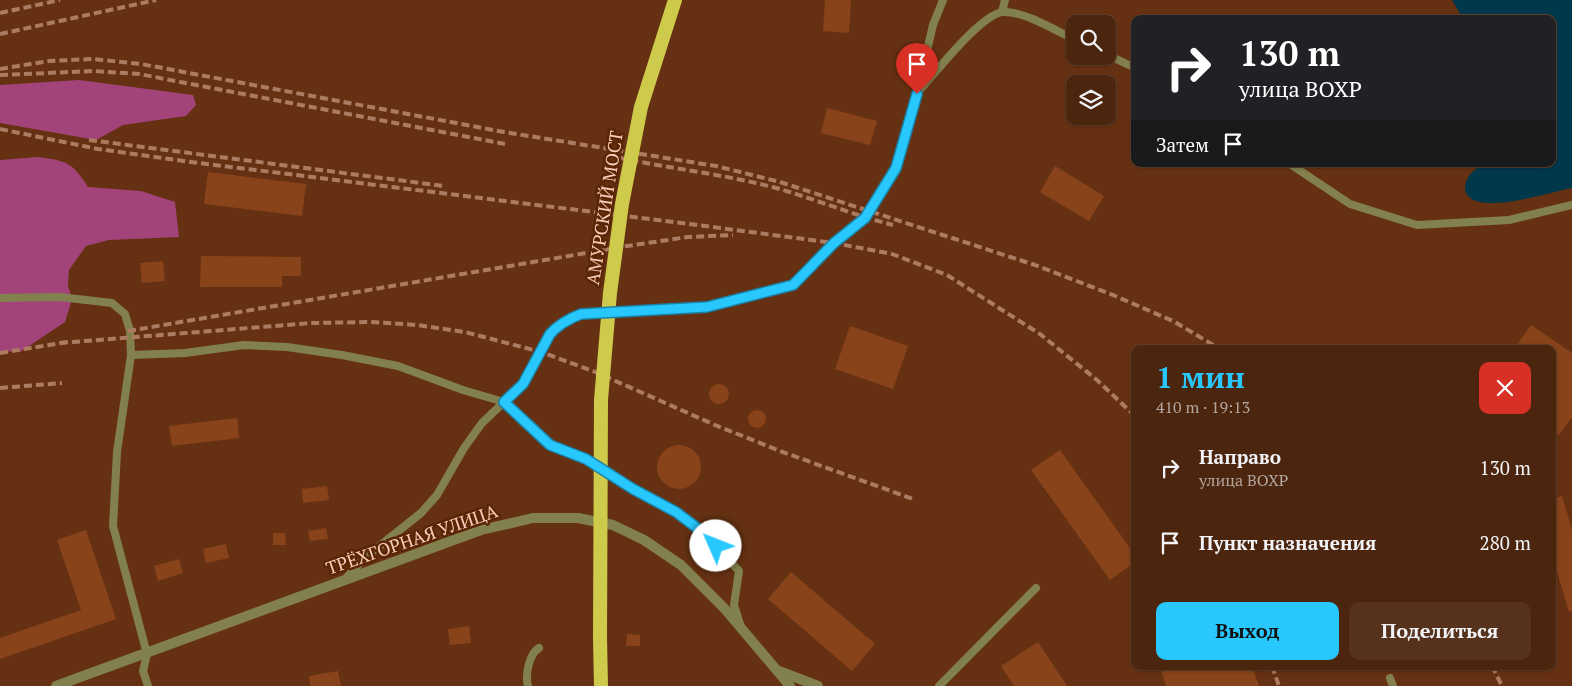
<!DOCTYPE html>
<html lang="ru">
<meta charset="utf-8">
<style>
:root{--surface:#4c250e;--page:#56311c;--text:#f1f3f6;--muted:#b2a59e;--line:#63422e;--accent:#28c8ff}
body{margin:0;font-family:"PT Serif",serif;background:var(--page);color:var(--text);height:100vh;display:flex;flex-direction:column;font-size:19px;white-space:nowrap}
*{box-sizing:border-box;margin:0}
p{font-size:16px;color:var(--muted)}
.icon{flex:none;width:28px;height:28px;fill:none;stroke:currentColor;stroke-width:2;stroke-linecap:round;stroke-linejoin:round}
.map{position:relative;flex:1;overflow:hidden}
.side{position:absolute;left:1131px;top:345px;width:425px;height:325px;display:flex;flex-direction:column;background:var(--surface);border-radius:10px;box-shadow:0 1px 4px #0004,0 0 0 1px var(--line)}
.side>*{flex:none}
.top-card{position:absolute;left:1131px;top:15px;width:425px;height:152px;border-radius:10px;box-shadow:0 1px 4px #0004,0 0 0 1px var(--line);background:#202124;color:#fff;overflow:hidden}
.buttons{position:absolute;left:1066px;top:15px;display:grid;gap:10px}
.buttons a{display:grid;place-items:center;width:50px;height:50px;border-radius:10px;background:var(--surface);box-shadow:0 1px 4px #0004,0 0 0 1px var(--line);font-size:25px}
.pin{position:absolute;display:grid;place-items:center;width:42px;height:42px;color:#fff;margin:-51px -21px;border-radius:50% 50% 50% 0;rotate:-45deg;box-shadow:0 0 5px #0007}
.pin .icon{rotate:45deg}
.me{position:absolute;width:55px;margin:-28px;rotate:314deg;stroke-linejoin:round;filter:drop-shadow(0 0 4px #0008)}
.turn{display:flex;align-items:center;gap:18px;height:105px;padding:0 25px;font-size:22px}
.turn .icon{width:65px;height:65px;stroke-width:2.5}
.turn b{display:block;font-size:35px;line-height:42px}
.then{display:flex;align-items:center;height:48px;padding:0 25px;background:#0003;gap:10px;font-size:19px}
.round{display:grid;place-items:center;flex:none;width:52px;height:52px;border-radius:10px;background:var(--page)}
.head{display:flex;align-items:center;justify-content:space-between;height:85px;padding:0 25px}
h1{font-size:30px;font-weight:700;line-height:38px;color:var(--accent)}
.cta{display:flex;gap:10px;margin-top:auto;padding:10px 25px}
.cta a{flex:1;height:58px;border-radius:10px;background:var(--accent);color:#111;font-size:20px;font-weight:700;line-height:58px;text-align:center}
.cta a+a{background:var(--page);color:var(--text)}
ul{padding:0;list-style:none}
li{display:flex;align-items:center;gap:15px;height:75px;padding:0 25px}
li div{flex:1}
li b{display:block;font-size:19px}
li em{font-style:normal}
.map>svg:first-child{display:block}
.green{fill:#a24479}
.water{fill:#00384b}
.building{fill:#89431a}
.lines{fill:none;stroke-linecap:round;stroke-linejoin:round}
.service{stroke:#82814e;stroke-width:8}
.minor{stroke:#82814e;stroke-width:10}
.trunk{stroke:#cdca4c;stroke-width:14}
.rail{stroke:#ab7c62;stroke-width:4;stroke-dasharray:8 4;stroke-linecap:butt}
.trunk-bridge{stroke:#cdca4c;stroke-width:14}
.route-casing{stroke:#1a82a6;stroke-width:12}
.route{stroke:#28c8ff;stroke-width:9}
.labels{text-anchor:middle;stroke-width:5;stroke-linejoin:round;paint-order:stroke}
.street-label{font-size:18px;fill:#f9cfbb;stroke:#5a2605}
</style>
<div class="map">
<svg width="1572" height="686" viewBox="0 0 1572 686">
<rect width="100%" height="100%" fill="#663112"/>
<g class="green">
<path d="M79,80L193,95L196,105L186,116L123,125L96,140L0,123V85Z"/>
<path d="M38,157C67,161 72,162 88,187L141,191L175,202L179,237L109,240L86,246L69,270L68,286L72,299L65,322L20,352L0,351V160Z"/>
</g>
<path class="water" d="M1452,0H1572V188C1547,193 1504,207 1480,202C1453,197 1467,168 1487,164C1492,162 1500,164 1506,164C1521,164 1537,164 1552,164V19H1463Z"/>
<g class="building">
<path d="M825,0H851L849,33L823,31Z"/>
<path d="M827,108L877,121L870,145L821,133Z"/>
<path d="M1055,166L1104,196L1089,221L1040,192Z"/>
<path d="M208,172L306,184L302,216L204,204Z"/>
<path d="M201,256L301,257V276H282V287H200Z"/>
<path d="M163,261L165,281L142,283L140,263Z"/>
<path d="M1531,325L1572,353V417L1559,435L1552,430V349H1514Z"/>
<path d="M850,326L908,346L893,389L835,369Z"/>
<circle cx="719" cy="394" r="10"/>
<circle cx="757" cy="419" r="9"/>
<path d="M237,418L239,438L172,446L169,426Z"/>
<circle cx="679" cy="467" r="22"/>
<path d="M1060,450L1135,555V562L1110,580L1031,470Z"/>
<path d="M327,486L329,500L303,503L302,489Z"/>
<path d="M1562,496L1572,530V611L1569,612L1552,555V499Z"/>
<path d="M326,528L328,539L310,541L308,531Z"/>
<path d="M86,530L116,619L0,659V638L81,610L57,540Z"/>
<path d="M273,533H285L286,545H273Z"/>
<path d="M226,544L229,558L206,563L203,549Z"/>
<path d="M179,559L183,573L158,581L154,566Z"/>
<path d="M791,572L875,644L852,671L768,599Z"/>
<path d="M469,626L471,643L450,645L448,629Z"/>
<path d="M627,634L640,635V646H626Z"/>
<path d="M1038,642L1067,686H1014L1001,666Z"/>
<path d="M1160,666H1252L1259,686H1166Z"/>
<path d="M338,671L341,686H310L309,676Z"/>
</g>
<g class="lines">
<g class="service">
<path d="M1002,12L1005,0"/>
<path d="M1108,55L1135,68"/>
<path d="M918,92C934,75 982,12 1004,12C1026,12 1055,30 1075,40"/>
<path d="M1290,164L1350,204L1417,225L1509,220L1572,205"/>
<path d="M0,298L60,297L112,303L125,314L130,331L131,355L117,452L113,526L147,654L143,671L148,686"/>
<path d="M131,355L185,353L244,345L287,347L342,355L398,366L463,390L504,402L550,445L586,459L633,489L676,513L705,534L739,571L734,605L740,624"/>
<path d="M345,579L367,556L421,513L437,495L464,448L482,423L523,384L550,334L556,327L568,319L581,314L707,307L793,285L834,243L865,218L896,169L917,93L933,25L943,0"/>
<path d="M1390,678L1393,686"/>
<path d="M528,686C525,675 529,654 539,648"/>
<path d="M939,686L1036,588"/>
</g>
<g class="minor">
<path d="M779,671L818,686"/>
<path d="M56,686L481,530L533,518H578L613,525L644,540L681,565L725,609L790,686"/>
</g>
<path class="trunk" d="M600,637L601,686"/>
<g class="rail">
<path d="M0,13L60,0"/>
<path d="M0,34L156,0"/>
<path d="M0,69L49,61L92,59L141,64L504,132L716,166L780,182L1035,265L1113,295L1173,321L1220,349"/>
<path d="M0,75L94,71L139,74L505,144"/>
<path d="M0,129L98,149L191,162L682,223L834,243L892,254L947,275L1040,334L1097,380L1135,416"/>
<path d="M89,140L444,186"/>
<path d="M607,155C663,168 720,173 776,188C815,199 853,215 893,225"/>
<path d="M128,331L627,246L688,237L733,235"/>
<path d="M60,343L312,323L370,322L417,325L465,332L541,352L593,371L715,425L780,451L913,499"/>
<path d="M0,353L67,342"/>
<path d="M0,388L62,383"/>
<path d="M1272,666L1279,686"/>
<path d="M1492,666L1502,686"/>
</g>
<path class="trunk-bridge" d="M600,637L601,400L610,293L622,204L641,107L675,0"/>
</g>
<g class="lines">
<g class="route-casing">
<path id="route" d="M716,546L705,534L676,512L633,489L586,459L550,445L504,402L523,384L550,334C559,324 568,319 581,314L707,307L793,285L834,243L865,218L870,210L896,168L917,94"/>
</g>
<use href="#route" class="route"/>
</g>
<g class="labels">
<g class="street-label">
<text transform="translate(605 208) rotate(-81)" y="6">АМУРСКИЙ МОСТ</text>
<text transform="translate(412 540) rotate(-19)" y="6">ТРЁХГОРНАЯ УЛИЦА</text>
</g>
</g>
</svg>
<div class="buttons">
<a><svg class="icon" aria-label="search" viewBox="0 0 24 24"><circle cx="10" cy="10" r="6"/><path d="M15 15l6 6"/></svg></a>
<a><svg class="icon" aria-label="layers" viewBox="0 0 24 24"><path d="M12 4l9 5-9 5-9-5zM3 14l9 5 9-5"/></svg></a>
</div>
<div class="pin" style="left:917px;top:94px;background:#d93025"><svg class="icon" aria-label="arrive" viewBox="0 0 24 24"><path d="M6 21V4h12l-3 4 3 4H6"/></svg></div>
<svg class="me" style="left:716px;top:546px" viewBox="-20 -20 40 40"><circle r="19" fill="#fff"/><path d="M0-13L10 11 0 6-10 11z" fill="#28c8ff"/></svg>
<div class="top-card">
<div class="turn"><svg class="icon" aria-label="right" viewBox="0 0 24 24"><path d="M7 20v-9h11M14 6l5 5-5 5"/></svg><div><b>130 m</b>улица ВОХР</div></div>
<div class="then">Затем<svg class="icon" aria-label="arrive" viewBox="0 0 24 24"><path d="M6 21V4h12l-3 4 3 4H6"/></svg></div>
</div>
<section class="side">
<div class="head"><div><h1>1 мин</h1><p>410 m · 19:13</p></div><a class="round" style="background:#d93025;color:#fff"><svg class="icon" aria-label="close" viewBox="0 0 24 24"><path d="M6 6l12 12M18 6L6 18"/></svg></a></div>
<ul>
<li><svg class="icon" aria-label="right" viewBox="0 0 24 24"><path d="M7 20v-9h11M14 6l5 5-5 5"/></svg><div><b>Направо</b><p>улица ВОХР</p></div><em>130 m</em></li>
<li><svg class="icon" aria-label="arrive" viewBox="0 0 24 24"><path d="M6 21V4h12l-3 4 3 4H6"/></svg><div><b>Пункт назначения</b></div><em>280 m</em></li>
</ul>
<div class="cta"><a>Выход</a><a>Поделиться</a></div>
</section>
</div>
